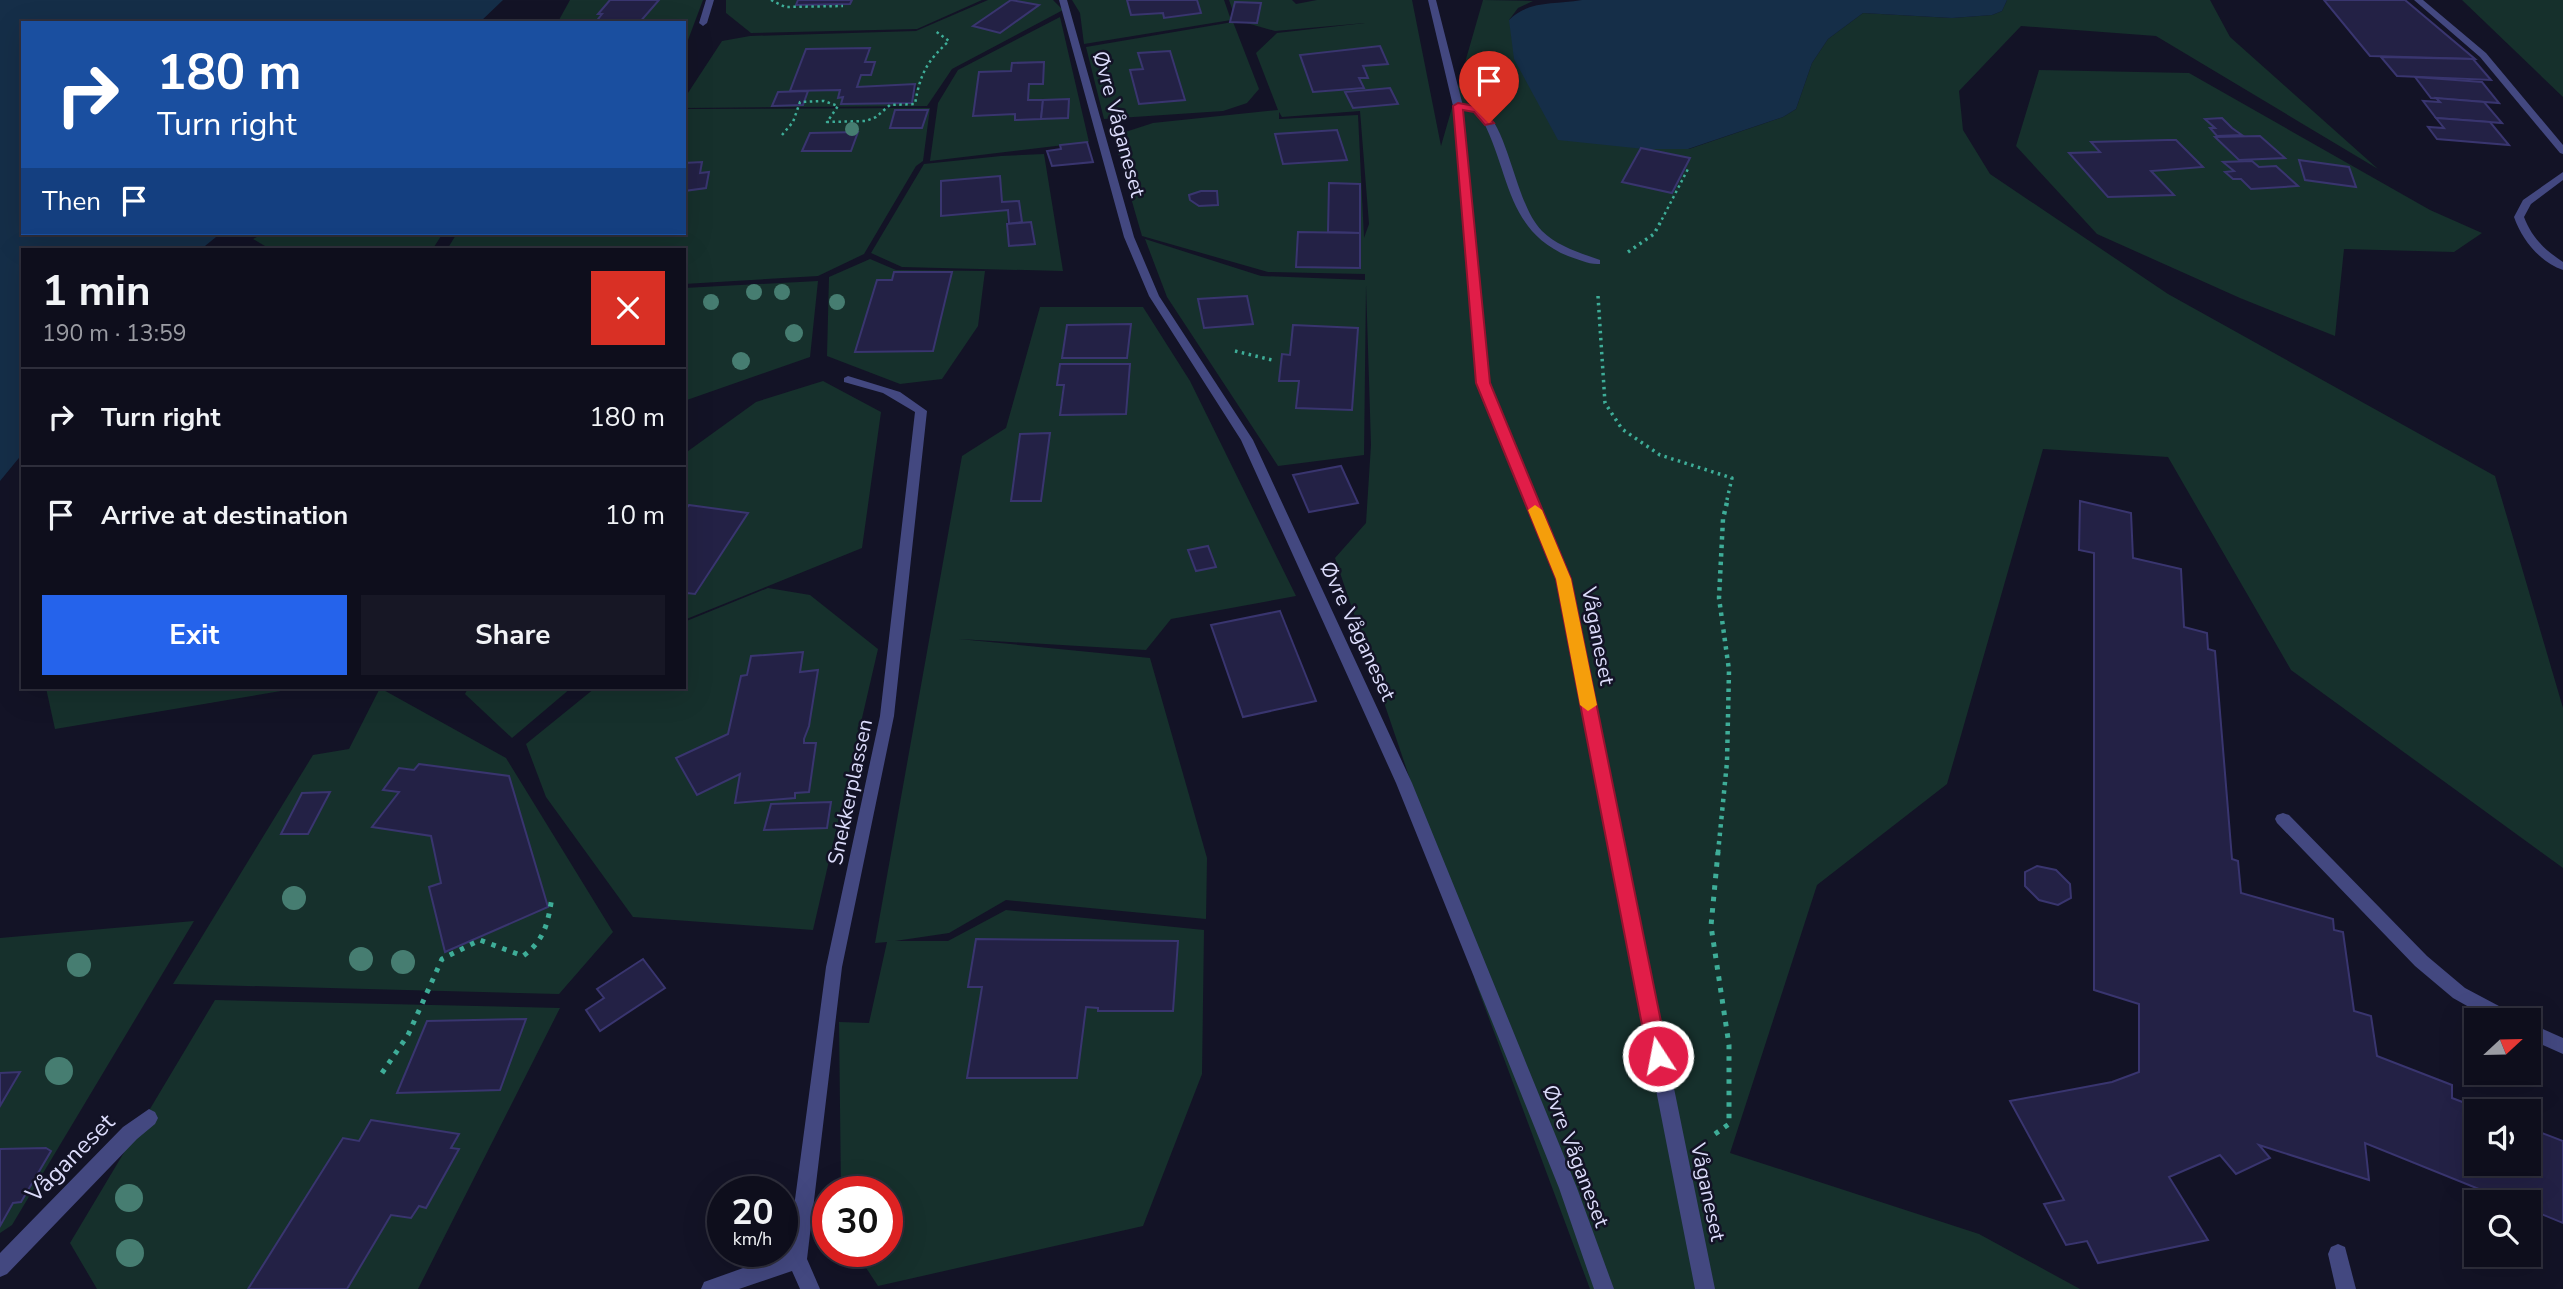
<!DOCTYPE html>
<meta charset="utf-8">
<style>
:root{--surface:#0e0e1c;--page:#171725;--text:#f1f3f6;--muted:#9b9ca3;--line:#2e2e3b;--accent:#2563eb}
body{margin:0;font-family:"Nunito Sans",sans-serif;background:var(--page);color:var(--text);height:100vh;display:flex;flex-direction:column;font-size:26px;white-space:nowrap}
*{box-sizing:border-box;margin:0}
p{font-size:23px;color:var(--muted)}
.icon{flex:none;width:38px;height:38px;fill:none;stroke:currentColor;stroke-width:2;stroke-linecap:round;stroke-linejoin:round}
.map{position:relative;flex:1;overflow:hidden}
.drawer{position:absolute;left:21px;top:248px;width:665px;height:441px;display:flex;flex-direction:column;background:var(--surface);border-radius:0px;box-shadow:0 7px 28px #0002,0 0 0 2px var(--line)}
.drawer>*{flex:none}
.hud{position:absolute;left:21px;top:21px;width:665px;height:214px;border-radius:0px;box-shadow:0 7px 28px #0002,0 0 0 2px var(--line);background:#1a4fa0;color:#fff;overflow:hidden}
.needle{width:46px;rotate:68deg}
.controls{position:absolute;left:2464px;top:1008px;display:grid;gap:14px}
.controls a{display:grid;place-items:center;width:77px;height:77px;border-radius:0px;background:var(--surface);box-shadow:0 7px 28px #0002,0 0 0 2px var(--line);font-size:35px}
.speed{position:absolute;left:707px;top:1176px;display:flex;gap:14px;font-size:35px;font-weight:700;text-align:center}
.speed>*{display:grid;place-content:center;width:91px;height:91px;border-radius:50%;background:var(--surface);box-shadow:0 7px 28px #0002,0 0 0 2px var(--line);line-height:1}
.speed small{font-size:18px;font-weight:400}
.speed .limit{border:10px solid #d22;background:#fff;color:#111}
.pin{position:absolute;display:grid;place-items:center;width:60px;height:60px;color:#fff;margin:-72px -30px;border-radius:50% 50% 50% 0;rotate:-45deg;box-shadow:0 0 7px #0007}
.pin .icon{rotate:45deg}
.me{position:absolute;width:77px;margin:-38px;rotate:349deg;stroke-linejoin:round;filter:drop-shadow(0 0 5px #0008)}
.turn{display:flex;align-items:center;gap:24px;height:147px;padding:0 21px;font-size:32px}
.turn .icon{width:91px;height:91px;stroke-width:2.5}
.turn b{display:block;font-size:49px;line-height:60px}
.then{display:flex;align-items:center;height:66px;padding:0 21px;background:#0003;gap:14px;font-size:26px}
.round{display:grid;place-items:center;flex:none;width:74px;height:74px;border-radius:0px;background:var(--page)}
.head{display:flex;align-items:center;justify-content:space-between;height:119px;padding:0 21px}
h1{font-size:42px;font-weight:700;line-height:52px}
.cta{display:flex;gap:14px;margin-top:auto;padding:14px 21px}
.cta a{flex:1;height:80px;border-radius:0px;background:var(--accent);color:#fff;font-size:28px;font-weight:700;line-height:80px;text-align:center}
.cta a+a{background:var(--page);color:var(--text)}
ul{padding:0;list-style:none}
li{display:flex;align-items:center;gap:21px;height:98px;padding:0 21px;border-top:2px solid var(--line)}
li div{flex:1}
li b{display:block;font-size:26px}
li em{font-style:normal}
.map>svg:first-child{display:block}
.green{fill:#16302c;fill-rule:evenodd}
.water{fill:#152e48}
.building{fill:#232145;stroke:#39356f;stroke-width:2}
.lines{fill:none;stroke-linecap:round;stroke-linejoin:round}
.path-far3{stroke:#3ead98;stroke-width:2.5;stroke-dasharray:2.5 3.5;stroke-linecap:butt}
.path-far2{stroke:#3ead98;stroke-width:3.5;stroke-dasharray:2.5 4.5;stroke-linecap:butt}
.path-far1{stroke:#3ead98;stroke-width:4.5;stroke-dasharray:3.5 5;stroke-linecap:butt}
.path{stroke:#3ead98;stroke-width:5;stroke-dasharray:4.5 7;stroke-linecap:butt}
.service{fill:#434880;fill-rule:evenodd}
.minor{fill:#434880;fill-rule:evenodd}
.tree{fill:#467d71}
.route{fill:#e11d48;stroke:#92132f;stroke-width:2}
.slow{fill:#f59e0b}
.labels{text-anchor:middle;stroke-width:5;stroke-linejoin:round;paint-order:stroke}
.street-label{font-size:21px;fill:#dcdcfb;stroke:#131326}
.near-street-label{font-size:24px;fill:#dcdcfb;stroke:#131326}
</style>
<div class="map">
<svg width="2563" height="1289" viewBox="0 0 2563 1289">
<rect width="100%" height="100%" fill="#131326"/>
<g class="green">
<path d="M570,0H610L595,23H565L559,20Z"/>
<path d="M659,0H703L685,48L684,23H639Z"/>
<path d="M726,0H982L917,29L751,33L726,13Z"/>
<path d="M988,0H1011L974,26L1000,33L1038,6L1016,0H1053L1063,10L952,69L927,106L684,108V99L722,41L750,36L916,31ZM870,48L865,62H874L871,74L861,75L857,87L915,84L917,86L912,102L842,104L843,97H838L840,90L790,91L806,49Z"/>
<path d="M1072,0H1127L1131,15L1163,13L1165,18L1181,16L1197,0H1224L1231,20L1084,44L1080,13Z"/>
<path d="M1229,0H1292L1296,4L1317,0H1412L1441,146L1483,0L1533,1L1518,8L1509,20L1689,149L1783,117L1796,109L1812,63L1828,39L1863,13L1952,18L1992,15L2002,11L2007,0H2210L2230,37L2378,169L2156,36L2021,26L1959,91L1963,130L1990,174L2168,294L2495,476L2563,708V868L2291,670L2168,457L2043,449L1947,784L1817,885L1730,1153L1979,1234L2080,1289H1590L1475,981L1473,965L1335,558L1366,523L1371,445L1366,285L1364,455L1278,466L1167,297L1145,239L1261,276L1365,280V274L1268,272L1142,236L1113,136L1153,123L1278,110L1256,53L1277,33L1365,23L1275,31L1236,20ZM1380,46L1388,64L1363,66L1367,78H1359L1364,89L1313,92L1300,55ZM1390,88L1397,104L1353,108L1346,92ZM1360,111L1369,224L1364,238L1358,115L1279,119V112L1282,117ZM1329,183L1360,184V268L1296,267L1298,232H1328ZM1247,296L1253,324L1203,327L1199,300ZM1293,325L1358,328L1352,410L1296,408L1299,381L1279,380L1282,355H1290Z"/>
<path d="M2462,0H2563V97Z"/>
<path d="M1060,17L1089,142L930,161L938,103L958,70ZM1044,62L1043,83L1029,84L1028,100L1068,99V118L1016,120L1015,114L973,115L979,72L1011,71L1012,63Z"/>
<path d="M1233,22L1259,89L1247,103L1223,111L1104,119L1086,47ZM1169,51L1185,99L1139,104L1130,71L1143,69L1139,53Z"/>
<path d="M2039,70L2189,73L2430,210L2482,233L2454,252L2344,249L2335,336L2240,298L2097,234L2016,146ZM2260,136L2284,158L2239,160L2216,138ZM2167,140L2203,167L2151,171L2173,195L2109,197L2069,154L2100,152L2092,143ZM2251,161L2259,167L2276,166L2297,186L2251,189L2241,179H2233L2226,172L2234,171L2224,162Z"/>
<path d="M930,108L923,161L916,166L864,254L818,276L684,284V250L448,248L457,233H684V191L706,188L709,173H700L701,162L684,163V109ZM895,110H927L928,111L922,128H890ZM857,132L851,150L803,151L810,133Z"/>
<path d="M1044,154L1063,271L902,267L871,253L924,164L1001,156ZM941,181L1002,202L1019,201L1022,222H1031L1035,244L1007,224L1008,210L941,216Z"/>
<path d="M264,233L354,235L443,233L432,250L270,249L253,239Z"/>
<path d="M870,259L896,270L985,271L978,326L942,379L900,384L827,356L829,277ZM895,272H951L932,351L855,352L877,280H892Z"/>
<path d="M818,281L810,357L684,401V288Z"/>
<path d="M1040,307H1143L1190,381L1296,596L1171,619L1146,650L959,639L1150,658L1207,858L1206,919L1006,900L949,933L895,941H948L1006,910L1204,930L1202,1074L1143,1226L878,1286L855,1251H887V1192H841L839,1022L869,1023L887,942L875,943L962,456L1006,428ZM1130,324L1127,358H1063L1067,325ZM1060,364L1130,365L1125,414L1060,415L1063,385H1057ZM1050,433L1041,501H1011L1020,434ZM976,939L1178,941L1173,1011H1098V1008L1086,1007L1077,1078H968L982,987L968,986Z"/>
<path d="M823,381L881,412L862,548L684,620V597L687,593L696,594L748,513L684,511V454L756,402Z"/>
<path d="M768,588L810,595L878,649L813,930L633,917L546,797L526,744L595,688H684V622ZM817,670L804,739V743H816L809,792L795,793L794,798L736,803L740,774L697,795L676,758L728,734L741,676Z"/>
<path d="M46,688H299L55,729Z"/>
<path d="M380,688L506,758L613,932L559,994L173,984L313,755L349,749ZM419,764L509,776L548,907L445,952L430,887L441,883L431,836L373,827L399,792L384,790L414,770Z"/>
<path d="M468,688H571L512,738L465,694Z"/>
<path d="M194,921L12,1225L0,1233V1226L13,1203L0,1149V938Z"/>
<path d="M215,1000L560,1008L418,1289H347L391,1215L411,1218L419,1206L426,1207L459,1150L371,1121L359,1141L343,1138L248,1289H97L70,1243ZM526,1019L500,1090L397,1093L427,1021Z"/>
</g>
<g class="water">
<path d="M0,0H503L479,23H23V233H221L200,250H23V453L0,481Z"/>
<path d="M1582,0H2007L2002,11L1992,15L1952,18L1863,13L1828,39L1812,63L1796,109L1783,117L1688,149H1644L1558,140L1514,59L1509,20C1530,0 1552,5 1582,0Z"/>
</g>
<g class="building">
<path d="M610,0H659L639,23H595L602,14H598Z"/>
<path d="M798,0H852L850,4L796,5Z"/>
<path d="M1011,0L1039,5L1000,33L973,26Z"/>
<path d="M1127,0H1197L1201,13L1164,18L1163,13L1131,15Z"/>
<path d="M2324,0H2405L2475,59L2370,56Z"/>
<path d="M1235,2L1261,3L1257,23L1230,22Z"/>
<path d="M1380,46L1388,64L1363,66L1368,78H1359L1364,88L1313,92L1300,55Z"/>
<path d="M870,48L865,62H875L871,75H861L857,87L915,84L912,103L841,104L843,97L838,98L840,90L790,91L806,49Z"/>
<path d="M1170,51L1185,100L1139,104L1130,70L1143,69L1138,53Z"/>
<path d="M2381,57L2473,59L2491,80L2397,76Z"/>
<path d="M1044,62L1043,84H1029L1028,100H1043L1041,119L1015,120V114L973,116L979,72L1011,71L1012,63Z"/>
<path d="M2415,77L2482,82L2499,103L2431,98Z"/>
<path d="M1390,88L1398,104L1353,108L1345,92Z"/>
<path d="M808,91L803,105L772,106L778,92Z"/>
<path d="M2436,98L2484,102L2502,123L2436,118L2423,101L2440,102Z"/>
<path d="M1069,99L1068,118L1041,119L1043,100Z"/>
<path d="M895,110H928L922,128H890Z"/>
<path d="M2222,118L2232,128L2242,135L2217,136L2210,128H2215L2205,119Z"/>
<path d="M2436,118L2490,122L2509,145L2437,139L2428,127L2444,128Z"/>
<path d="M1337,130L1347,160L1283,164L1275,134Z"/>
<path d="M858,132L851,151H802L810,133Z"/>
<path d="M2260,136L2285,158L2239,160L2215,137Z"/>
<path d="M2167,140H2176L2203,167L2151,171L2174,195L2108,197L2069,153L2100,152L2091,142Z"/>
<path d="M1087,142L1093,162L1052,166L1047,151L1061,149L1060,145Z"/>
<path d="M1641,148L1690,158L1672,193L1622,182Z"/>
<path d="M2299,160L2349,167L2356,187L2305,180Z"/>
<path d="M2252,161L2259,167L2276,166L2298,186L2251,189L2241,179H2233L2225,172L2234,171L2223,162Z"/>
<path d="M702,162L700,173L709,172L706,188L684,191V163Z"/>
<path d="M1000,176L1002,202L1019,201L1022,222L1009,224L1008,210L941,216V181Z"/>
<path d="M1329,183L1360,184V233L1328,232Z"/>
<path d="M1201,191H1217L1218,205L1199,206L1190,200L1189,195Z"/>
<path d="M1031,222L1035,244L1009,246L1007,224Z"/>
<path d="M1298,232L1360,233V268L1296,267Z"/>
<path d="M894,272H952L933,351L855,352L877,280H892Z"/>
<path d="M1247,296L1253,324L1204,328L1198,299Z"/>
<path d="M1131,324L1127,358H1062L1067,325Z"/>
<path d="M1293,325L1358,328L1352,410L1296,408L1299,381H1279L1282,354L1290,355Z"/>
<path d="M1060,364H1130L1126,414L1060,415L1064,385H1057Z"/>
<path d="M1050,433L1041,501H1011L1020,434Z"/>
<path d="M1341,466L1358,503L1309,512L1293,475Z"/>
<path d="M2080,501L2131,513L2133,558L2181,569L2184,627L2207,633L2208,649L2215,651L2232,859L2238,861L2241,893L2333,919L2334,930L2343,932L2354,1011L2371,1016L2377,1056L2452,1085V1098L2486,1111H2476V1164H2529V1128L2563,1141V1223L2529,1209V1202H2511L2365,1143L2369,1180L2259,1145L2270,1158L2236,1174L2220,1155L2169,1177L2208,1240L2098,1263L2087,1241L2066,1245L2044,1204L2064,1200L2010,1101L2112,1082L2139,1072V1004L2094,990V553L2079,550Z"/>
<path d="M689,505L748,513L695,594L687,593L684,597V511Z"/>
<path d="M1208,546L1216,567L1196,571L1188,550Z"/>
<path d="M1280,611L1316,701L1243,717L1211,625Z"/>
<path d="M803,652L800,672L818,670L809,726L804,739V743H816L809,792L795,793V798L735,803L740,774L697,795L676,758L728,734L741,676L747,675L751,656Z"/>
<path d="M419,764L509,776L548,907L445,952L429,887L441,883L431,836L372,827L399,792L383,790L399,768L414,770Z"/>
<path d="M330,792L308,834H281L302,793Z"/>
<path d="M831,802L827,828L764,830L771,804Z"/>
<path d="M2037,866L2056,870L2070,884L2071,898L2058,905L2039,900L2025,886V872Z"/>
<path d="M976,939L1178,941L1173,1011H1098V1008L1086,1007L1077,1078H967L982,987H968Z"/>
<path d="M643,959L665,988L600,1031L586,1010L604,998L597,989Z"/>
<path d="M526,1019L500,1090L397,1093L427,1021Z"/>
<path d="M20,1072L0,1106V1073Z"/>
<path d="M371,1120L459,1134L451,1148L459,1149L426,1208L419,1206L411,1218L391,1215L347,1289H248L343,1138L359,1141Z"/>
<path d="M46,1148L51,1151L21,1202L13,1203L0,1226V1149Z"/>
</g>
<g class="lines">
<g class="path-far3">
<path d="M771,0L785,7L843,6"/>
<path d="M782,135L793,122L800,102L824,101L838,106L827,122L866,121L876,117L890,105L915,104C920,74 927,61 949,41L934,30"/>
<path d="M1659,225L1689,167"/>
</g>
<g class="path-far2">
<path d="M1628,252L1654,234L1660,223"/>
<path d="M1598,296L1605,403L1622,429L1660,455L1732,478L1726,504"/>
<path d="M1235,351L1272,360"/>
</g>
<path class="path-far1" d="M1718,853L1727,762L1729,670L1719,598L1723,519L1727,502"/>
<g class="path">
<path d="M382,1073L408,1035L442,959L480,940L523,956C545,940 548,922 552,897"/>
<path d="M1715,1134L1729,1124V1045L1711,926L1718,852"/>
</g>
<g class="service">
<path d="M706,0H714L707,23L703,26L699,23Z"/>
<path d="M1458,103C1465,104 1473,104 1479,107C1509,122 1514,203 1542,231C1557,246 1580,253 1600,260V264C1589,265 1578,259 1568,256C1506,230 1510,173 1483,121L1474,112L1455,108L1453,106Z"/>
<path d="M2283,813L2289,815L2427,956L2465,988L2514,1014L2517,1020H2492L2453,998L2415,966L2277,823L2275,819L2277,815Z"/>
<path d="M2529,1023L2563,1038V1054L2529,1039Z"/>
<path d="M2338,1244L2345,1247L2356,1289H2336L2328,1254L2331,1247Z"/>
</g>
<g class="minor">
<path d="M1059,0H1067L1134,237L1159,296L1253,440L1412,783L1577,1188L1614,1289H1594L1559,1188L1396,783L1241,440L1149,296L1124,237Z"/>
<path d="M1428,0H1436L1463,106L1489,383L1570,579L1715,1289H1695L1556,579L1477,383L1453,106Z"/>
<path d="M2414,0H2423L2486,53L2563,145V154L2560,153L2480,57Z"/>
<path d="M2563,172V180L2531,204L2524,217C2532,238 2545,250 2563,262V270C2539,261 2522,240 2514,217L2523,200Z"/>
<path d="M848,376L900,392L927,411L894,716L842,967L807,1259L820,1289H800L792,1271L739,1289H701L704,1282L788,1252L826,967L880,716L915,412L883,393L844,382V378Z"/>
<path d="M149,1109L155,1112L158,1118L155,1124L137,1139L7,1274L0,1277V1253L123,1127Z"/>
</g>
</g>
<g class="tree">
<circle cx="852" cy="129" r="7"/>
<circle cx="754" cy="292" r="8"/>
<circle cx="782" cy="292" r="8"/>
<circle cx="711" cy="302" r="8"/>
<circle cx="837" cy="302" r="8"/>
<circle cx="794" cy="333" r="9"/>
<circle cx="741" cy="361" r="9"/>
<circle cx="294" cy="898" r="12"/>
<circle cx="361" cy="959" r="12"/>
<circle cx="403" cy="962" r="12"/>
<circle cx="79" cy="965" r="12"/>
<circle cx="59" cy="1071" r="14"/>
<circle cx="129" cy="1198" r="14"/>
<circle cx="130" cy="1253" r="14"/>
</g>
<path class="route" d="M1458,103L1481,107L1494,123L1485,125L1474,112L1463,110L1490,383L1571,579L1668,1056L1665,1063L1658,1065L1650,1063L1648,1056L1556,579L1476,383L1453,106Z"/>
<path class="slow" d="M1535,505L1542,510L1571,579L1597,705L1588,711L1580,705L1556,579L1528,510Z"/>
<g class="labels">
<g class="street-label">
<text transform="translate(1119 124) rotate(75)" y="7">Øvre Våganeset</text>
<text transform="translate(1358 631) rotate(65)" y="7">Øvre Våganeset</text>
<text transform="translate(1598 636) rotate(79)" y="7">Våganeset</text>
<text transform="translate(850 792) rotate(-78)" y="7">Snekkerplassen</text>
<text transform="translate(1576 1156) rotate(69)" y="7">Øvre Våganeset</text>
<text transform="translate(1708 1192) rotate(78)" y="7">Våganeset</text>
</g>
<g class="near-street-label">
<text transform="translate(70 1158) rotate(-45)" y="8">Våganeset</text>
</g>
</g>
</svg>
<div class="controls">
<a><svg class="needle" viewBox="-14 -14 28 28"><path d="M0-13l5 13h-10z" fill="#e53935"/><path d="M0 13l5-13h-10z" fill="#9b9ca3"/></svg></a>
<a><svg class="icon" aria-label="sound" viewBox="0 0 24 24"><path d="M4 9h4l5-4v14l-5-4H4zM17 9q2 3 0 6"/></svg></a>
<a><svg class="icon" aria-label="search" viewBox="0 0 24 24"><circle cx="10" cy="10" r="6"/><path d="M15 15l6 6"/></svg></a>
</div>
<div class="speed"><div>20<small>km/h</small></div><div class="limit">30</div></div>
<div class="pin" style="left:1489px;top:123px;background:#d93025"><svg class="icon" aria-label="arrive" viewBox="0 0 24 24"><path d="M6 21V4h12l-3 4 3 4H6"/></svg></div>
<svg class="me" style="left:1658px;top:1056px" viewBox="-20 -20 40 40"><circle r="17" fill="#e11d48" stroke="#fff" stroke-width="3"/><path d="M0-11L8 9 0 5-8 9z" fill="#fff"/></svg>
<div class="hud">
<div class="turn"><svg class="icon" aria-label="right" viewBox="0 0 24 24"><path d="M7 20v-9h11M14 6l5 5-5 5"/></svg><div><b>180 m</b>Turn right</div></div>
<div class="then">Then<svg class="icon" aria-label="arrive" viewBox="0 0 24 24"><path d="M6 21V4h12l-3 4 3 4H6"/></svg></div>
</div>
<section class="drawer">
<div class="head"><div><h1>1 min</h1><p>190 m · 13:59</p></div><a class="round" style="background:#d93025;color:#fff"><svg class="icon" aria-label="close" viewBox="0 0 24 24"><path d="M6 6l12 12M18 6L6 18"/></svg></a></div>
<ul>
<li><svg class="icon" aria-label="right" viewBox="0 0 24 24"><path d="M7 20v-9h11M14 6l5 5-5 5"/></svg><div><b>Turn right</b></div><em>180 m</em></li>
<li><svg class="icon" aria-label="arrive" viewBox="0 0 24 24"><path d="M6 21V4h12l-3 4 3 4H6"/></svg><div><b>Arrive at destination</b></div><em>10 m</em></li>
</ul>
<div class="cta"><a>Exit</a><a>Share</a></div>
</section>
</div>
